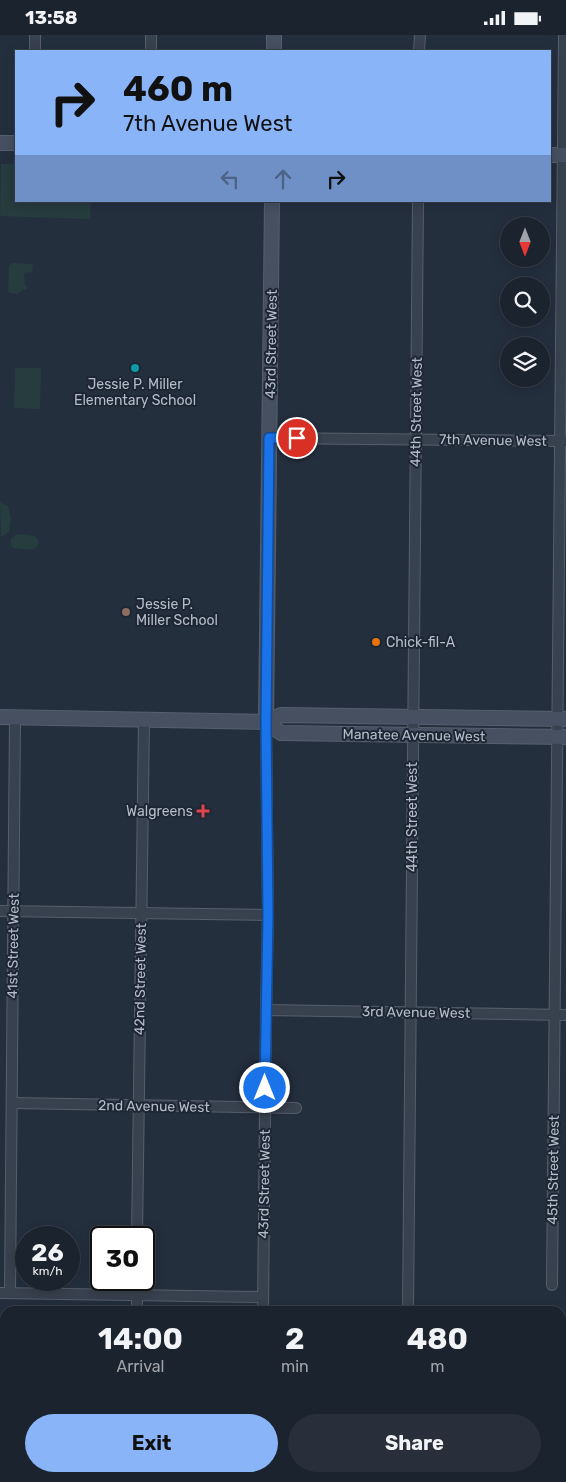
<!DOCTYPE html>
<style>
:root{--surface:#1b232e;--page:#282f3a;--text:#f1f3f6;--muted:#a0a4aa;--line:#39404a;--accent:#8ab4f8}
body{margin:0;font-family:Rubik,sans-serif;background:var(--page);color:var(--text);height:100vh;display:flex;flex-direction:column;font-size:19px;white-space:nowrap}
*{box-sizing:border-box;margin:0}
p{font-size:16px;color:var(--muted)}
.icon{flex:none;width:28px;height:28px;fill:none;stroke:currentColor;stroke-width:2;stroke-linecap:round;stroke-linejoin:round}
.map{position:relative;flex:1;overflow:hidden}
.sheet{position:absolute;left:0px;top:1271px;width:566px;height:176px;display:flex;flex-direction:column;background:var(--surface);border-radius:15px 15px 0 0;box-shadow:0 2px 12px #0003,0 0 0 1px var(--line)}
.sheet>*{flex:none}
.banner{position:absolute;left:15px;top:15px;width:536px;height:152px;border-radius:0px;box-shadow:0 2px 12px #0003,0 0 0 1px var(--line);background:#8ab4f8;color:#111;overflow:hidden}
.needle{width:32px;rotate:180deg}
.fabs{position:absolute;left:500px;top:182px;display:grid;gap:10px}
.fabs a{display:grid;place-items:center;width:50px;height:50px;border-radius:50%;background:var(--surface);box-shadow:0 2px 12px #0003,0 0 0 1px var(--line);font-size:25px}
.speed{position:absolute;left:15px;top:1191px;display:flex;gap:10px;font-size:25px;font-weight:700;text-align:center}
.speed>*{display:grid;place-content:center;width:65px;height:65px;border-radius:50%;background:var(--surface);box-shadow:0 2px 12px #0003,0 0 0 1px var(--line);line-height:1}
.speed small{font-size:12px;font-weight:400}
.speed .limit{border:2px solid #111;border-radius:8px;background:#fff;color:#111}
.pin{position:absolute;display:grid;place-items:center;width:42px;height:42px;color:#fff;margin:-21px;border:2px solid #fff;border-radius:50%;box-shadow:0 1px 5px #0007}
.me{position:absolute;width:55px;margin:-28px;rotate:0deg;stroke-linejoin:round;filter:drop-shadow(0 0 4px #0008)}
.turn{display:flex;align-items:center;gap:18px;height:105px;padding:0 25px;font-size:22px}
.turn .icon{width:65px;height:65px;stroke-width:2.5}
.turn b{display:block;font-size:35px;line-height:42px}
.lanes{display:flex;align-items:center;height:48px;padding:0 25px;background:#0003;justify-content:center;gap:25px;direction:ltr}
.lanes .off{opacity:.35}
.eta{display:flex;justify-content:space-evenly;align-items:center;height:85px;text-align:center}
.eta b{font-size:30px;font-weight:700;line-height:35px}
.primary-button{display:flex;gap:10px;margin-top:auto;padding:10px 25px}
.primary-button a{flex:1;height:58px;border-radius:30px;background:var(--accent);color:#111;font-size:20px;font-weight:700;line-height:58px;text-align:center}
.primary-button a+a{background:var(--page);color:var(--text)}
.status{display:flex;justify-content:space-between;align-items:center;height:35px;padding:0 25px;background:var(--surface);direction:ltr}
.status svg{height:14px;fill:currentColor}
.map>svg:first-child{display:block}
.green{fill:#263c3f}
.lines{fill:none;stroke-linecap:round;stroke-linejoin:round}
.street-casing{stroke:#565f6c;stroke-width:12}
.secondary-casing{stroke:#565f6c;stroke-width:16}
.street{stroke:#38414e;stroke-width:10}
.secondary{stroke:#465061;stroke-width:14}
.route-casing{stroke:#114b97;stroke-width:12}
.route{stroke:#1a73e8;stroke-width:9}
.culture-dot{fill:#0f9aa8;stroke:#1d2633;stroke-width:2}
.education-dot{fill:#8d6e63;stroke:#1d2633;stroke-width:2}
.food-dot{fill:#e8710a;stroke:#1d2633;stroke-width:2}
.health-dot{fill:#e0444e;stroke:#1d2633;stroke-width:2}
.labels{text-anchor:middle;stroke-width:4;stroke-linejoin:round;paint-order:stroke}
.street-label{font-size:14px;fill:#b4bcc9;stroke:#1d2633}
.poi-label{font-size:14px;fill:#b4bcc9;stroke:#1d2633;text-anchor:start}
</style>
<div class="status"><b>13:58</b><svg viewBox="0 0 49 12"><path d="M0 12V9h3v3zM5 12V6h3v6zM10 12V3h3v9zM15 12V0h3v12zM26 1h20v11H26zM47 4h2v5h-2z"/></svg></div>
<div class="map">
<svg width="566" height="1447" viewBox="0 0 566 1447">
<rect width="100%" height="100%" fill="#242f3e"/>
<g class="green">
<path d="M1,129H16V166H91L90,184L0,181Z"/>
<path d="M12,228L33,229L32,237L24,238L25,251H27V254L22,255L18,259L10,258L8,256L9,231Z"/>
<path d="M15,333H41L40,374L14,373Z"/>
<path d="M0,466L1,468L8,471L11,484L9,497L1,502Z"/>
<path d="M17,499L35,501L39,506L38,511L32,515L13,513L11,510V504Z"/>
</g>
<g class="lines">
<g class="street-casing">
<g id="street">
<path d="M35,16V0"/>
<path d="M151,16V0"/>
<path d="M419,16L420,0"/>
<path d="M269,403L565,406"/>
<path d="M0,876L268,880"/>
<path d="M266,975L566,980"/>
<path d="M12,1068L296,1073"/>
<path d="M137,1202L144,685"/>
<path d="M552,1250L564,0"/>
<path d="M0,1258L263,1262"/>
<path d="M10,1258L15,683"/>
<path d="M137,1276V1245"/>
<path d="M263,1276L266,975L268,880L266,687"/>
<path d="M408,1276L418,166"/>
<path d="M0,1397H5"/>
<path d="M15,1447V1442"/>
<path d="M135,1447V1442"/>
<path d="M261,1447V1442"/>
<path d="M391,1447V1442"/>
</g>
</g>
<g class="secondary-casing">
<g id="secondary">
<path d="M274,16V0"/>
<path d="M0,108H16"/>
<path d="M550,120H566"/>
<path d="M0,682L266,687L281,680L566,684"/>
<path d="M266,687L272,166"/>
<path d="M266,687L281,698L566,702"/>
</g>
</g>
<use href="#street" class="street"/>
<use href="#secondary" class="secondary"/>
</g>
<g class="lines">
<g class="route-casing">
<path id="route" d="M265,1053L268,880L266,687L269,403H297"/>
</g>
<use href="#route" class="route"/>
</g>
<circle class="culture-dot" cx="135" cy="333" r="5"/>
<circle class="education-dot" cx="126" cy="577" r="5"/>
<circle class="food-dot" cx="376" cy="607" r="5"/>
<path class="health-dot" d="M200.5 768.5h5v5h5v5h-5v5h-5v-5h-5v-5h5z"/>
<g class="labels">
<g class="street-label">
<text transform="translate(271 309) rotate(-89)" y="5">43rd Street West</text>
<text transform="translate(416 377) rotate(-89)" y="5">44th Street West</text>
<text transform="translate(493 405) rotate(1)" y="5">7th Avenue West</text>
<text transform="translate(414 700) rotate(1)" y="5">Manatee Avenue West</text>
<text transform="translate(412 782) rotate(-90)" y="5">44th Street West</text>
<text transform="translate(13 911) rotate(-89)" y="5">41st Street West</text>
<text transform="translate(140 944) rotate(-89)" y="5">42nd Street West</text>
<text transform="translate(416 977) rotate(1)" y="5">3rd Avenue West</text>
<text transform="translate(154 1071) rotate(1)" y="5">2nd Avenue West</text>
<text transform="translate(553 1135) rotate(-89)" y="5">45th Street West</text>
<text transform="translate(264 1149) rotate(-89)" y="5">43rd Street West</text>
</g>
<g class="poi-label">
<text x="135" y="354" text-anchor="middle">Jessie P. Miller<tspan x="135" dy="16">Elementary School</tspan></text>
<text x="136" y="574">Jessie P.<tspan x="136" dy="16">Miller School</tspan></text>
<text x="386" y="612">Chick-fil-A</text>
<text x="193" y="781" text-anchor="end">Walgreens</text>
</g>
</g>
</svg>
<div class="fabs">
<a><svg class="needle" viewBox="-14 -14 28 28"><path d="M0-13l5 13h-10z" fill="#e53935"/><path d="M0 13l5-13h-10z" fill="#a0a4aa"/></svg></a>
<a><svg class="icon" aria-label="search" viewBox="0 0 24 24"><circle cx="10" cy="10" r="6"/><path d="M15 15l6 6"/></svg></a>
<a><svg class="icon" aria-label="layers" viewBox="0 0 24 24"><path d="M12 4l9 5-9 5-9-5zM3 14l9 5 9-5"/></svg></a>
</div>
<div class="speed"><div>26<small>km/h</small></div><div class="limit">30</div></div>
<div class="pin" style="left:297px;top:403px;background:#d93025"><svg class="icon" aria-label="arrive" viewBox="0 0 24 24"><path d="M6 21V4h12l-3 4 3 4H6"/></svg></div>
<svg class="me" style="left:265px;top:1053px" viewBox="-20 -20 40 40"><circle r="17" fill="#1a73e8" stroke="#fff" stroke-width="3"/><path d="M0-11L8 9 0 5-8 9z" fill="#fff"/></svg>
<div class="banner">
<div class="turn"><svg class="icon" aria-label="right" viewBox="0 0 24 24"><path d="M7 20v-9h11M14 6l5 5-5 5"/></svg><div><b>460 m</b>7th Avenue West</div></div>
<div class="lanes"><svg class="icon off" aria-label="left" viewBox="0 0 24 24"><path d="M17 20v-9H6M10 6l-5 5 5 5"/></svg><svg class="icon off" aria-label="ahead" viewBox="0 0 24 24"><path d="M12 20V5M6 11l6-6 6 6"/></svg><svg class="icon" aria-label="right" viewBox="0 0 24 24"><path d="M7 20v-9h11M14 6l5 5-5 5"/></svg></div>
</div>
<section class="sheet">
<div class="eta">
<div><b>14:00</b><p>Arrival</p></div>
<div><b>2</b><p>min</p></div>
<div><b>480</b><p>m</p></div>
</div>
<div class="primary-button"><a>Exit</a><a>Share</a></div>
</section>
</div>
